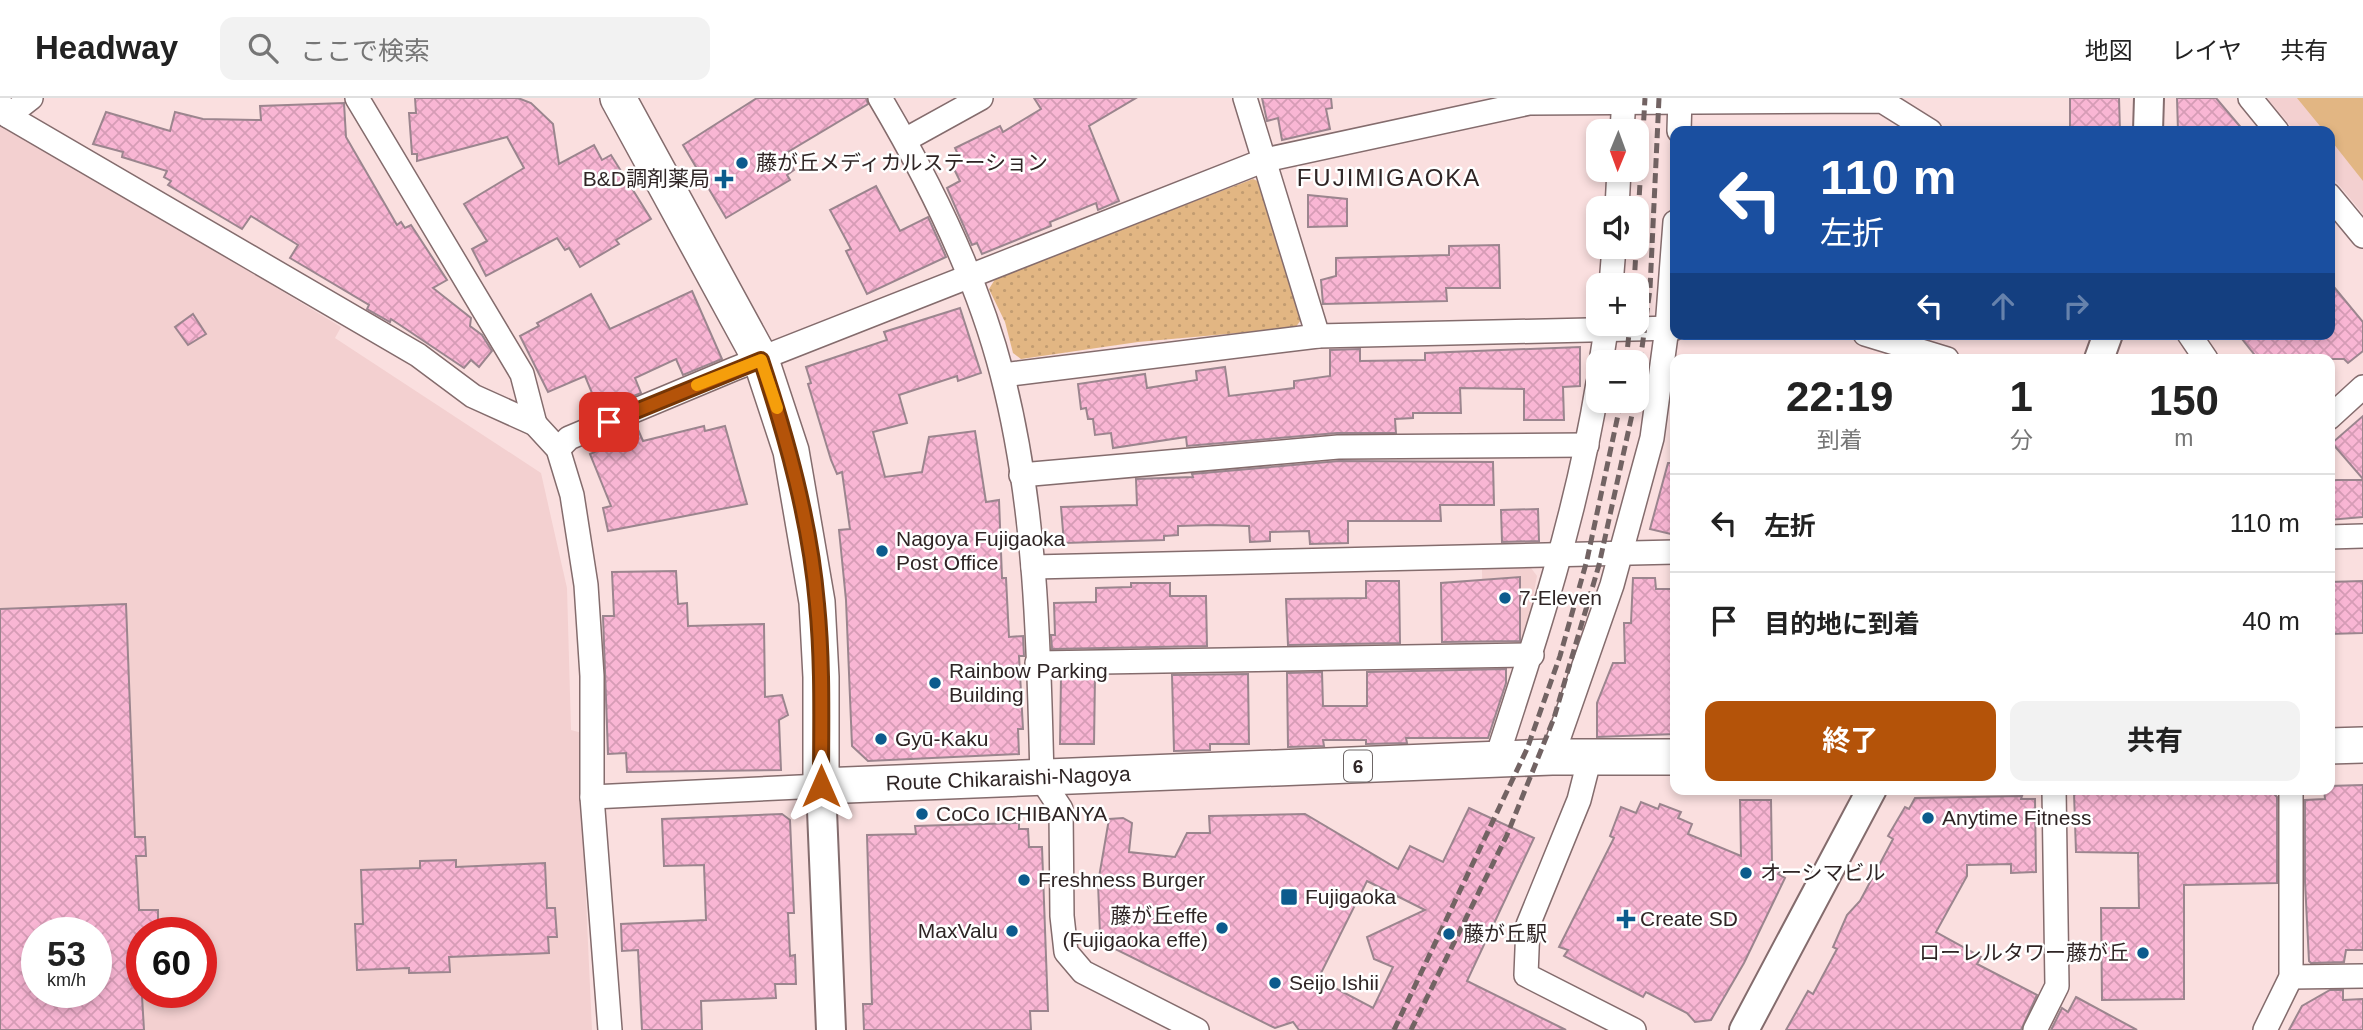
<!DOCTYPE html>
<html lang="ja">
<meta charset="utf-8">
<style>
:root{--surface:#fff;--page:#f2f2f2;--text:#222;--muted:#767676;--line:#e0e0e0;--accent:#b45309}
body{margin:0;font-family:Helvetica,"Noto Sans JP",sans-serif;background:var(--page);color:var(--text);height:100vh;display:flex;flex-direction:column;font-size:26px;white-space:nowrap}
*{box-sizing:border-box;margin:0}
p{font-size:23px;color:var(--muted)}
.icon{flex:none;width:38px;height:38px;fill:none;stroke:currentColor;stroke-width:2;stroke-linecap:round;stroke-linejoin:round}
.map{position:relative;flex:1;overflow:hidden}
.sheet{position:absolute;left:1670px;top:256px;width:665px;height:441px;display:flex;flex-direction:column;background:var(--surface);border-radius:14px;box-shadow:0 4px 10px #0003}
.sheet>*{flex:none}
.hud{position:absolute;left:1670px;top:28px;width:665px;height:214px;border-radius:14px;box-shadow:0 4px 10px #0003;background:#1a4fa0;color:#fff;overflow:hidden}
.needle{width:46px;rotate:181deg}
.fabs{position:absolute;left:1586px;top:21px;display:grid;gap:14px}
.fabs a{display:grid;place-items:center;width:63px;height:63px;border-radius:14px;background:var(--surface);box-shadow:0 4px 10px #0003;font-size:35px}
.speed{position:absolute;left:21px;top:819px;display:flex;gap:14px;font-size:35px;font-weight:700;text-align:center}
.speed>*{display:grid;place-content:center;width:91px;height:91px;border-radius:50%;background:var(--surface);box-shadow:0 4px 10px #0003;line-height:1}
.speed small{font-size:18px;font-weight:400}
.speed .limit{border:10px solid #d22;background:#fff;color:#111}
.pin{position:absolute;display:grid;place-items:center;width:60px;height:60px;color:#fff;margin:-30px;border-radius:14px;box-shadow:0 4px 10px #0006}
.me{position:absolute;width:77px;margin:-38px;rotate:0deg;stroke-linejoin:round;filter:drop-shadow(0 0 5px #0008)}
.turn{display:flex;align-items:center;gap:24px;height:147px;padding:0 35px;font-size:32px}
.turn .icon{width:91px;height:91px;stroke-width:2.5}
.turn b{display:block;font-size:49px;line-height:60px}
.lanes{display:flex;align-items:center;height:66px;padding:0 35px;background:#0003;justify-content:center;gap:35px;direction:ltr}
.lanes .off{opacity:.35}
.eta{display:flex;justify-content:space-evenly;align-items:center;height:119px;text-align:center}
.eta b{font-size:42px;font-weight:700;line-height:49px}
.action{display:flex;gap:14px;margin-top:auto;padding:14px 35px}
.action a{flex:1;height:80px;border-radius:14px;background:var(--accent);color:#fff;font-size:28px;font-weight:700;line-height:80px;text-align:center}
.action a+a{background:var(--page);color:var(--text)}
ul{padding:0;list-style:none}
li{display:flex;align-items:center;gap:21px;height:98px;padding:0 35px;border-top:2px solid var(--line)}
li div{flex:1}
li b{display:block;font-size:26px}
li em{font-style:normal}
header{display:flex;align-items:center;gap:42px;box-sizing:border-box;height:98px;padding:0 35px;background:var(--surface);border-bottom:2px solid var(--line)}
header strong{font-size:33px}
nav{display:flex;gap:38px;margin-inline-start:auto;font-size:24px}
.search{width:490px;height:63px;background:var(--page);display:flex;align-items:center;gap:18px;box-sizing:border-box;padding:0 24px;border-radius:14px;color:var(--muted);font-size:26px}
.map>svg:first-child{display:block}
.built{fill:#f3d0d0;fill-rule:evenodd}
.grass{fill:url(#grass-dots)}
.pitch{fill:#e2b683}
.building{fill:url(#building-cross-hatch);stroke:#9b858e;stroke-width:2;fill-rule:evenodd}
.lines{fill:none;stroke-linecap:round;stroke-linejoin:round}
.minor-casing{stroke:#846c6d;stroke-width:26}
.tertiary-casing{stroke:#846c6d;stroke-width:32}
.primary-casing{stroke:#846c6d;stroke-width:38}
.minor{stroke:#fff;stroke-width:23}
.tertiary{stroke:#fff;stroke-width:28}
.primary{stroke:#fff;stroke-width:35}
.rail{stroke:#726363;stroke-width:5;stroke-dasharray:10 5;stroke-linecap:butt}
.route-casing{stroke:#753606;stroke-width:18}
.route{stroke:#b45309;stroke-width:12}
.slow{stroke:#f59e0b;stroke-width:12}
.poi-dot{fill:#0c5b8d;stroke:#fff;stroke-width:2.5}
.labels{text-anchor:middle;stroke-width:5;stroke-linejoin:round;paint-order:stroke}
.shield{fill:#fff;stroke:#6d6666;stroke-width:2}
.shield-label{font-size:19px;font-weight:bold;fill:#2f2525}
.poi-label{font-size:21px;fill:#2f2525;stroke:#fff;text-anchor:start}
.street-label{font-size:21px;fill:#2f2525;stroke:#fff}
.quarter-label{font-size:24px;letter-spacing:2px;fill:#2f2525;stroke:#fff}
</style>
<header>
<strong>Headway</strong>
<div class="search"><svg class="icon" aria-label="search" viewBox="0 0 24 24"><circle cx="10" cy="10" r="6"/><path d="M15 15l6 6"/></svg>ここで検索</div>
<nav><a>地図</a><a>レイヤ</a><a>共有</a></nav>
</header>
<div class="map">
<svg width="2363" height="932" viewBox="0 0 2363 932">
<defs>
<pattern id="grass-dots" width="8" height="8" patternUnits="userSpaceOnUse" patternTransform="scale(1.75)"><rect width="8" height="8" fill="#e2b683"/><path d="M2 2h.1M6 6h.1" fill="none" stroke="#c29c71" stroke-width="1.8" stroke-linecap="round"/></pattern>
<pattern id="building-cross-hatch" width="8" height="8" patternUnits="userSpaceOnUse" patternTransform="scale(1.75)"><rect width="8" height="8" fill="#f9b6d4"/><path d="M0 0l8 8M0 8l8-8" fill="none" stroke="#d69cb6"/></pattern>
</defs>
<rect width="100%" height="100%" fill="#fadfdf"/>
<g class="built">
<path d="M2267,0H2363V116L2329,75V33H2295Z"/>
<path d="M0,22L341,229L335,240L541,375L567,490L571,632L582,635L581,693L592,932H0ZM37,835H96V894H37ZM142,835H201V894H142Z"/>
<path d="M1482,470H1531L1537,478L1525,540L1483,541Z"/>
</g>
<path class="grass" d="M1253,81L1264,86L1301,222L1295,230L1138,244L1021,261L1013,255L1005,224L989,191L997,178Z"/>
<path class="pitch" d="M2297,0H2363V83L2329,40V33H2324Z"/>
<g class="building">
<path d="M415,0H518L531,5L553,26L559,66L594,47L602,62L611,57L651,121L616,142L619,146L580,169L569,150L565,152L557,140L486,178L472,151L487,143L464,106L524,70L507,39L417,63V56H412L409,15H416Z"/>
<path d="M757,0H866L868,6L788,54L786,58L794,72L787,77L790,82L726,120L683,47Z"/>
<path d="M1034,0H1136L1089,28L1119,103L1098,112L1096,105L1050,124L1051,128L982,156L977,145L972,147L947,90L960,83L952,67L961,63L955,50L1000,28L1003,34L1041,11Z"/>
<path d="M1262,0H1331L1332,10L1326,11L1330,31L1282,42L1278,20L1267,23Z"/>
<path d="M2070,0H2119L2120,33H2070Z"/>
<path d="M2177,0H2216L2244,33H2178Z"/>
<path d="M344,5L346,39L397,127L401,124L405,130L411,127L447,182L433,190L471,220L470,228L482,237L492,253L479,269L471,262L464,270L391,221L390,224L367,211L369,207L290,160L298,147L251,118L242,131L168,87L171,83L164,79L167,73L122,59L123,54L93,46L106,14L170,33L175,14L203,21L261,22L260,8Z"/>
<path d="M876,88L900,133L928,119L946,159L867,196L846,153L851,151L830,112Z"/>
<path d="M1308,97L1347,101V128L1308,129Z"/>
<path d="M1499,147L1500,190H1446L1447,203L1323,206L1321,182L1336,178V160L1449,157V148Z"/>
<path d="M2329,183L2363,224V253L2348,265L2344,261H2258L2238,236H2329Z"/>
<path d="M692,193L722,261L683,277L676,261L635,280L641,295L599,312L585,278L548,294L520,238L539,228L537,225L591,196L610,231Z"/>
<path d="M960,210L981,275L958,283L957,278L899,297L907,325L873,334L885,379L922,374L929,339L975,333L986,404L999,402L1002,480H1006L1009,539L1023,538L1024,558H1019L1023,631H1018L1019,656L868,663L852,648L846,502L839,432L850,431L842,374L837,376L831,362L808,286L811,285L806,269L887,242L884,234Z"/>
<path d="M193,216L206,236L188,247L175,229Z"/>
<path d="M1580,249V288L1563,289L1564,322H1524V291L1460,290L1461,315H1413V320L1395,321L1396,335H1337L1187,348L1186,339L1113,350L1111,335L1095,337L1093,321H1088L1086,310L1081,311L1078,286L1145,276L1147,290L1197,282L1196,273L1225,269L1229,298L1294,290V283L1330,278V252L1360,251V263L1425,262V255Z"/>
<path d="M2363,318V381L2332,345Z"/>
<path d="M636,327L643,343L704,328L705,333L725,328L747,406L608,433L603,410L611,408L590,356L597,353L595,349L611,343L609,338Z"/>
<path d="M1339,363L1493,364L1494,407H1440L1441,423H1348V445L1310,446L1309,433L1270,434V443L1250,444L1249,428L1212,427L1178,428V437L1164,438V442L1064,445L1061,409L1137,407L1136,381L1193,379L1192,376Z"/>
<path d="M1668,365H1675V437L1650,431Z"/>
<path d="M2337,382H2363V419L2329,422V383Z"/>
<path d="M1538,411L1539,443L1502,444L1501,412Z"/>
<path d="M676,473L678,506L687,505L688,528L764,526L765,599L782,597L788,617L779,622L781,672L627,674L626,655L608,656L603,518H614L612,474Z"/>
<path d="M1520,479V543L1442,544L1441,485Z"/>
<path d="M1633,480H1655L1656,491H1674L1675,636L1597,639V605L1613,565H1625L1624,525H1631Z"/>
<path d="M1366,483H1399L1400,545L1288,547L1286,501L1366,500Z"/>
<path d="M2363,483V535L2329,536V484Z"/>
<path d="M1131,485H1170V498H1206L1207,548L1052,551L1051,537H1055L1054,505L1096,504V490L1131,489Z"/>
<path d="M126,506L135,739H145L146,758H136L139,812H158V835H142L139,848L144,932H0V511ZM37,835H96V894H37Z"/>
<path d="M1506,571V585L1488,640H1406L1407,645L1366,646V642H1323L1324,648L1288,649L1287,575L1322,574L1323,608H1367V574Z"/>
<path d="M1248,576L1249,646H1210V652L1174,653L1172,577Z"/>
<path d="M1095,578L1094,646H1060L1061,579Z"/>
<path d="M2363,687V852H2346L2344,864L2311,865L2309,863L2305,784V702L2325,701L2324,691H2329V688Z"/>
<path d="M2162,691H2269L2277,699V785L2184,787V901L2102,902L2101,810H2139L2138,755L2076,754L2074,695Z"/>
<path d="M2022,698L2021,701H2035L2036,774L2011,775V766L1967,767V778L1936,834L1981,859L1977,866L2037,897L2021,932H1786L1808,893L1813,896L1837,851L1833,849L1847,817L1860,803L1893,741L1888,738L1905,709L1909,711L1915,700Z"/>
<path d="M1740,702H1771L1772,767L1781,772L1778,776L1785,780L1744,865L1711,922L1695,924L1687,915L1646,894L1643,899L1564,858L1568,852L1559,849L1614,740L1610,738L1621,709L1636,715L1641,704L1658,711L1660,706L1681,714L1678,720L1692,726L1688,736L1741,758Z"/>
<path d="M1469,710L1534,740L1467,883L1566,932H1299L1293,924L1275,930L1109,848L1100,836L1098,785L1109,721L1123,720L1132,725L1129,754L1175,759L1187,735H1210L1209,718L1305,716L1398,771L1410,748L1443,764ZM1367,783L1425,812L1367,839L1374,861L1393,869L1373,910L1318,881Z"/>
<path d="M782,716L790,722L794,815H788L790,858L795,857L796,886H775L776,900L701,903L702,932H642L638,852L622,853L621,826L706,822L704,767L664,768L662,721Z"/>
<path d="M1019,725V731H1028L1029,749H1042L1048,913H1030L1031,932H864L863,906H872L867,737L916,736L915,728Z"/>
<path d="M456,762V769L545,765L547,810H555L557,839H548L549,855L449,859L450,874L409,875V870L357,872L355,826H363L361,772L420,770V763Z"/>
<path d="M2330,892H2343V902L2363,901V932H2289L2302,908Z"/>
<path d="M2076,899L2137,932H2051L2062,910L2068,914Z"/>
</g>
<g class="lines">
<g class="minor-casing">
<g id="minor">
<path d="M357,0L522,276L535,326"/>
<path d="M880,0C931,86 977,179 1002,276C1036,407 1039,547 1042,682L1061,711L1062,818L1066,854L1083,874L1197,932"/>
<path d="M1245,0L1318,238"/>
<path d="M2250,0L2277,33"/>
<path d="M0,5L8,18L418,257L473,298L535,326L558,351L572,397L586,487L592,578V699L610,932"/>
<path d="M8,18L31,0"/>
<path d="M1622,33L1624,0"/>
<path d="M1679,33L1680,0"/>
<path d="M905,42L981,0"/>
<path d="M2329,97L2363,138"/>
<path d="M1617,110L1619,72"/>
<path d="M1611,187L1614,149"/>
<path d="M1865,236L1947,261"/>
<path d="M2189,236L2206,261"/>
<path d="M1601,264L1607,226"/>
<path d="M1003,277L1318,238L1675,230"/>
<path d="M2329,320L2363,289"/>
<path d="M558,351L569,340L734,271L1265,62L1529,5L1882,3L1930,33"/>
<path d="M1021,377L1338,349L1587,347"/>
<path d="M2329,439L2363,438"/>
<path d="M1033,469L1675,454"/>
<path d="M1037,565L1532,557"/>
<path d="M1552,659L1612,487L1652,340L1667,230L1675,124"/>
<path d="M1590,659L1579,702L1528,827L1526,877L1634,932"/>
<path d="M1496,662C1537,537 1577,415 1598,285"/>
<path d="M592,699L821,688"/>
<path d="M2291,879L2363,878"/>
<path d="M2035,932L2057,888L2054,691"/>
<path d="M2265,932L2291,879V691"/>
</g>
</g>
<g class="tertiary-casing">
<g id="tertiary">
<path d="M2148,33L2149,0"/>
<path d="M2099,261L2108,236"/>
<path d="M821,688L831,932"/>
<path d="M1744,932L1872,691"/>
</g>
</g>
<g class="primary-casing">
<g id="primary">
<path id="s1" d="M618,0L761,262L791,353L817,504L821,579V688L1552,659H1675"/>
<path d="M2329,648L2363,647"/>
</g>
</g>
<use href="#minor" class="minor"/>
<use href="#tertiary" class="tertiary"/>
<use href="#primary" class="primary"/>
<g class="rail">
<path d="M1634,187L1645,0"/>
<path d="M1626,264L1630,226"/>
<path d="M1636,294L1650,191L1659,0"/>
<path d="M1394,932L1527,651L1560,558L1587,462L1621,303"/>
<path d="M1411,932L1507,737L1554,620L1599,467L1635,303"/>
</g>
</g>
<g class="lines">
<g class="route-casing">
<path id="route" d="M609,324L761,262C787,341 810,423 817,506C823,567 821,627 821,688"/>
</g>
<use href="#route" class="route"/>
<path class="slow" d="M697,287L761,262L777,310"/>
</g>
<g class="poi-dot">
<circle cx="742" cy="65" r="7"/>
<path d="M720.5 70.5h7v7h7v7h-7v7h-7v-7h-7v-7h7z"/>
<circle cx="882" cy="453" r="7"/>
<circle cx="1505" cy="500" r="7"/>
<circle cx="935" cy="585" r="7"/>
<circle cx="881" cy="641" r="7"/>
<circle cx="922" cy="716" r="7"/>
<circle cx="1928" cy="720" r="7"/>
<circle cx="1746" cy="775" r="7"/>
<circle cx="1024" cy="782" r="7"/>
<rect x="1280" y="790" width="18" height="18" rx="3.5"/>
<path d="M1622.5 810.5h7v7h7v7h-7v7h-7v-7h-7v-7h7z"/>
<circle cx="1222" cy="830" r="7"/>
<circle cx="1012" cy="833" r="7"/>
<circle cx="1449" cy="836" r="7"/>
<circle cx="2143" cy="855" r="7"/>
<circle cx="1275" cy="885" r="7"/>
</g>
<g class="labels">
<rect class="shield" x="1344" y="652.5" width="28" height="31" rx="5"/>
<g class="shield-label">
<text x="1358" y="675">6</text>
</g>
<g class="poi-label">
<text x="756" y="72">藤が丘メディカルステーション</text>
<text x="710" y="88" text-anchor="end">B&amp;D調剤薬局</text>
<text x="896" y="448">Nagoya Fujigaoka<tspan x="896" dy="24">Post Office</tspan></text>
<text x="1519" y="507">7-Eleven</text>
<text x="949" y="580">Rainbow Parking<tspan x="949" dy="24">Building</tspan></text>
<text x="895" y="648">Gyū-Kaku</text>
<text x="936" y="723">CoCo ICHIBANYA</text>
<text x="1942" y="727">Anytime Fitness</text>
<text x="1760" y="782">オーシマビル</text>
<text x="1038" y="789">Freshness Burger</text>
<text x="1305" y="806">Fujigaoka</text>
<text x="1208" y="825" text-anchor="end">藤が丘effe<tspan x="1208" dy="24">(Fujigaoka effe)</tspan></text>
<text x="1640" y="828">Create SD</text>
<text x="998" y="840" text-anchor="end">MaxValu</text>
<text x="1463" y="843">藤が丘駅</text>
<text x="2129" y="862" text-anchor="end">ローレルタワー藤が丘</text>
<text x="1289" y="892">Seijo Ishii</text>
</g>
<g class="street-label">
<text dy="7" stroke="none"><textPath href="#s1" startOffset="919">Route Chikaraishi-Nagoya</textPath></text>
</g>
<g class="quarter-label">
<text x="1389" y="88">FUJIMIGAOKA</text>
</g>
</g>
</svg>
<div class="fabs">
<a><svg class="needle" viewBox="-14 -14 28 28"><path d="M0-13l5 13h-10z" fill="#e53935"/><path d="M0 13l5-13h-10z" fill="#767676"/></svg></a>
<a><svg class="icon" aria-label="sound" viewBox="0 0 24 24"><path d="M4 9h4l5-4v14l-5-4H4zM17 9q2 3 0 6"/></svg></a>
<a>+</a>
<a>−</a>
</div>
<div class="speed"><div>53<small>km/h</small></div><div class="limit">60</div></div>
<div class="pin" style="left:609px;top:324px;background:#d93025"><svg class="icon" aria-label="arrive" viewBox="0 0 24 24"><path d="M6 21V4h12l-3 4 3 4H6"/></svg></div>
<svg class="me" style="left:821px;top:688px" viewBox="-20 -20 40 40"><path d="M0-17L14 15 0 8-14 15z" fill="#b45309" stroke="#fff" stroke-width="4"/></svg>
<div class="hud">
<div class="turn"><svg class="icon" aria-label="left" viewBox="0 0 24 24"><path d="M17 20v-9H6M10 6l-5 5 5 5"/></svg><div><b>110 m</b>左折</div></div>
<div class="lanes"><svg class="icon" aria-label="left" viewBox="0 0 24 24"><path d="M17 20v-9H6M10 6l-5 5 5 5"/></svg><svg class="icon off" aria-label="ahead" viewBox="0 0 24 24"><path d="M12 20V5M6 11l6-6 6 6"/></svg><svg class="icon off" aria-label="right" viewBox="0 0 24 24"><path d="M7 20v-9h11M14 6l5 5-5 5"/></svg></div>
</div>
<section class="sheet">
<div class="eta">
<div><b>22:19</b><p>到着</p></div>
<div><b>1</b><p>分</p></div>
<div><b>150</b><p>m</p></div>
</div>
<ul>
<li><svg class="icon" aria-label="left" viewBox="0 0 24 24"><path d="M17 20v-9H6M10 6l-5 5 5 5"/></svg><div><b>左折</b></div><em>110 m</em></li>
<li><svg class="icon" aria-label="arrive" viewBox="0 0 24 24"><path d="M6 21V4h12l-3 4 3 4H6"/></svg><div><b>目的地に到着</b></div><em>40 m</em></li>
</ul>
<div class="action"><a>終了</a><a>共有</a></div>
</section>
</div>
